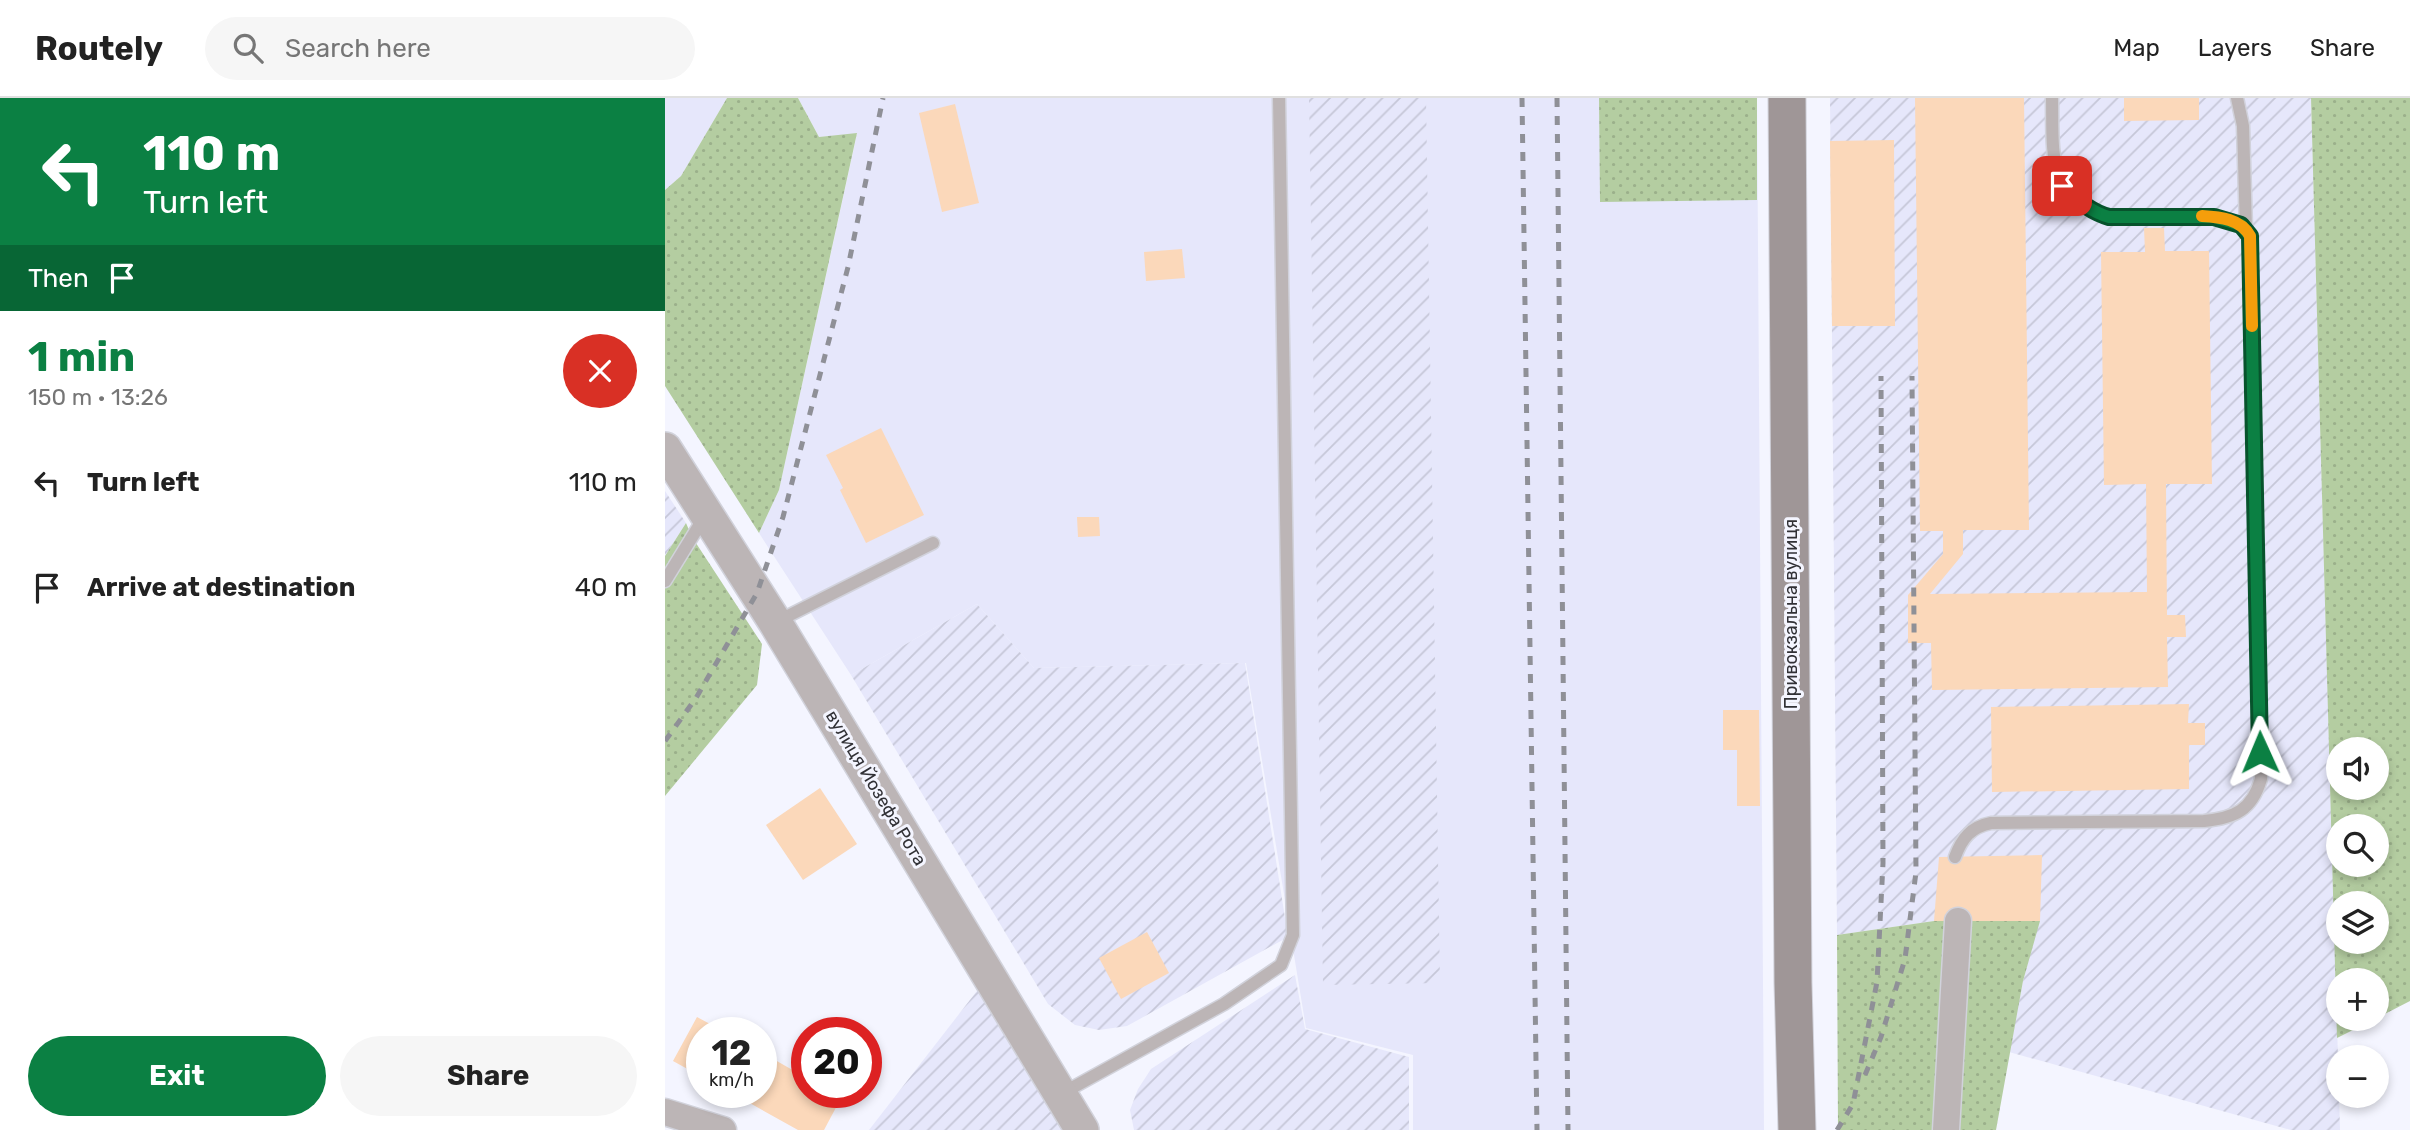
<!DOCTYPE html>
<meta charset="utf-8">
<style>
:root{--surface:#fff;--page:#f6f6f6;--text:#222;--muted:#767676;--line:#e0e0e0;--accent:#0b8043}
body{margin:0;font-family:Rubik,sans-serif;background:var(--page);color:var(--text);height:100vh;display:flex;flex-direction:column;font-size:26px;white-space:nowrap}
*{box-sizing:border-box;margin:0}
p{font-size:23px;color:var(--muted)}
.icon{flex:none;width:38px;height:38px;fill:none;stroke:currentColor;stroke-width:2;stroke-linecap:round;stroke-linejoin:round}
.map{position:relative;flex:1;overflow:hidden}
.panel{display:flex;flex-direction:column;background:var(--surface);width:665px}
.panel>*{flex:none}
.top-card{background:#0b8043;color:#fff;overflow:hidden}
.buttons{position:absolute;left:1661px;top:639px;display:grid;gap:14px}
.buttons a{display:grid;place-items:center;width:63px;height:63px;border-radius:50%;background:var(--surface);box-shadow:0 4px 10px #0003;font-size:35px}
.speed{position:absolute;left:21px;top:919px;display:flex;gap:14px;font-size:35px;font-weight:700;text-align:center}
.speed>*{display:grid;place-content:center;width:91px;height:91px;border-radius:50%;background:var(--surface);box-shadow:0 4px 10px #0003;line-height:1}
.speed small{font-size:18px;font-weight:400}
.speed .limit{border:10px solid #d22;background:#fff;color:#111}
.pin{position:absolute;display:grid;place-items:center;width:60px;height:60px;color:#fff;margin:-30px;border-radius:14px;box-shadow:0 4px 10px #0006}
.me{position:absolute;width:77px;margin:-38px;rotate:359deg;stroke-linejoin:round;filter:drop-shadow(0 0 5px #0008)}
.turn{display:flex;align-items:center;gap:24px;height:147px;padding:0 28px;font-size:32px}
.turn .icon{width:91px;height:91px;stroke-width:2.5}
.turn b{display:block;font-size:49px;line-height:60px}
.then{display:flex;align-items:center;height:66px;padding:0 28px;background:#0003;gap:14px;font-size:26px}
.round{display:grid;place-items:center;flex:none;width:74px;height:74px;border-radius:37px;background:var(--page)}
.overview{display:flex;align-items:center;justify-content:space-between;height:119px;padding:0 28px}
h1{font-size:42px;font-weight:700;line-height:52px;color:var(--accent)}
.primary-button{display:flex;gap:14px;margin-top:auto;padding:14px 28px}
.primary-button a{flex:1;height:80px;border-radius:42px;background:var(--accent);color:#fff;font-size:28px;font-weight:700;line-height:80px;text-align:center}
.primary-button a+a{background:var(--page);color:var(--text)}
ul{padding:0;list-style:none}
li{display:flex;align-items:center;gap:21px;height:105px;padding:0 28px}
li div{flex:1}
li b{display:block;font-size:26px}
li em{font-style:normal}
header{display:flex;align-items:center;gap:42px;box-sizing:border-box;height:98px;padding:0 35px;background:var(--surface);border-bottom:2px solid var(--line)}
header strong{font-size:33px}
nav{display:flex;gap:38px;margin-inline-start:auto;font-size:24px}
.search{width:490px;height:63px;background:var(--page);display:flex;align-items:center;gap:18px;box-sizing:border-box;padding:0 24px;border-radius:38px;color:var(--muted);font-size:26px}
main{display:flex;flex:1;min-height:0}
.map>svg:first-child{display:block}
.built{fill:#e6e7fb}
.industrial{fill:url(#industrial-furrows)}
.grass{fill:url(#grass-dots);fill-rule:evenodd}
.building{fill:#fbd8ba}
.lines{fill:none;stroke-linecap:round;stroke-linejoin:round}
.service-casing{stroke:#d1d2db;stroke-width:15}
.minor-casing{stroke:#d1d2db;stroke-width:29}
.tertiary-casing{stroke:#d1d2db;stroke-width:36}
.secondary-casing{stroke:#d1d2db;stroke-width:39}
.service{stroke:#bcb5b6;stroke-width:12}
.minor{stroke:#bcb5b6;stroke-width:26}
.tertiary{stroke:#bcb5b6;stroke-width:33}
.secondary{stroke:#9f9697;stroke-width:37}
.rail{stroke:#8f9097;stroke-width:5;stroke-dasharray:9 9;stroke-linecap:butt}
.route-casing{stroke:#07532c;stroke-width:18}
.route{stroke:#0b8043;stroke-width:12}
.slow{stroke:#f59e0b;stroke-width:12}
.labels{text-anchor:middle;stroke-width:6;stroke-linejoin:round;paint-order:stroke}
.street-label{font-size:18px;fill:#313136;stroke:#f4f5ff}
</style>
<header>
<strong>Routely</strong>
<div class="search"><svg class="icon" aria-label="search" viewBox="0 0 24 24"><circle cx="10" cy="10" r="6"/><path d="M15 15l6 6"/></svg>Search here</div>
<nav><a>Map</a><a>Layers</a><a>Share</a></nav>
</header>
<main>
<section class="panel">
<div class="top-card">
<div class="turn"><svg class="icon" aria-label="left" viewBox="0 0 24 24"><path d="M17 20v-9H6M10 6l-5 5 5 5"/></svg><div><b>110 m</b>Turn left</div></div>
<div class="then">Then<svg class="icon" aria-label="arrive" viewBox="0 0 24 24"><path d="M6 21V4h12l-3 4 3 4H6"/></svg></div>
</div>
<div class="overview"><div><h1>1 min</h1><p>150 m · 13:26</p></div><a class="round" style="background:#d93025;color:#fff"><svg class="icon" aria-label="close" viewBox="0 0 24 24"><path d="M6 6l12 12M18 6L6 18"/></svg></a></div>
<ul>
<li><svg class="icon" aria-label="left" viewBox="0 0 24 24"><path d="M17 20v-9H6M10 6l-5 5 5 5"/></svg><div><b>Turn left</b></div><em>110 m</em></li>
<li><svg class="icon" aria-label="arrive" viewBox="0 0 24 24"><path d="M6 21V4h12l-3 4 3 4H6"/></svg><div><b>Arrive at destination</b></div><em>40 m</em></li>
</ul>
<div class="primary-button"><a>Exit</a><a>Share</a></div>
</section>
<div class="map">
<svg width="1745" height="1032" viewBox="0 0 1745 1032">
<defs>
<pattern id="industrial-furrows" width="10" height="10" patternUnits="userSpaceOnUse" patternTransform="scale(1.75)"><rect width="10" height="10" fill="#e6e7fb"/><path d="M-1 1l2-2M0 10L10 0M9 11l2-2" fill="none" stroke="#c6c7d8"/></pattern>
<pattern id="grass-dots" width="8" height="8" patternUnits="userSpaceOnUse" patternTransform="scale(1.75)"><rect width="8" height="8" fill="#b4cda1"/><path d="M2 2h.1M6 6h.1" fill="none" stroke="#9bb08b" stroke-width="1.8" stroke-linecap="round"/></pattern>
</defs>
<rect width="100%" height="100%" fill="#f4f5ff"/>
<g class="built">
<path d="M0,0H62L16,78L0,92Z"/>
<path d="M133,0H1092L1099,1032H748V957L641,930L581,565L369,570L312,506L186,577L94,435L114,392L192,36L154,39Z"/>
</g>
<g class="industrial">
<path d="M644,0H761L775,885L658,887Z"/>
<path d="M1165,0H1646L1675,1032H1626L1344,954L1358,883L1374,823H1269L1172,837Z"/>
<path d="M0,393L21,425L0,458Z"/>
<path d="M312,506L369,570L580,565L623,839L462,928L434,932L410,927L383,906L186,577Z"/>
<path d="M630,877L640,931L744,959V1032H469L465,1012L473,991L486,971Z"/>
<path d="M315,889L406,1032H204Z"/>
</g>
<g class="grass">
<path d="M62,0H133L154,39L192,35L114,392L94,435L0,288V92L16,78Z"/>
<path d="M934,0H1092V102L935,104Z"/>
<path d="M1646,0H1745V903L1712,920V882H1673V920L1710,921L1672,940ZM1673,651H1712V690H1673ZM1673,728H1712V766H1673ZM1673,805H1712V844H1673Z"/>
<path d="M21,425L27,439L97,546L92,587L0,698V458Z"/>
<path d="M1269,823H1375L1358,883L1331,1032H1173L1172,837Z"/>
</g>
<g class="building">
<path d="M1250,0H1359L1364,432H1298V456L1265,496L1482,494L1481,386L1439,387L1436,154H1480L1479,130H1499L1500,153H1544L1547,386H1501L1502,517H1520L1521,539H1502L1503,589L1267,592L1266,545H1243V497L1278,456V433H1255Z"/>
<path d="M1459,0H1534V22L1459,23Z"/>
<path d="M290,6L314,105L277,114L254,15Z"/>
<path d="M1229,42L1230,228H1167L1165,43Z"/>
<path d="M517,151L520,180L481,183L479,154Z"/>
<path d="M216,330L259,417L201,445L175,392L178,390L161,357Z"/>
<path d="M412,419H434L435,438L413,439Z"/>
<path d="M1524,606L1523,625H1540V647H1524V691L1327,694L1326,609Z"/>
<path d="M1058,612H1094L1095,708H1072V652H1058Z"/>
<path d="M155,690L192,746L138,782L101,727Z"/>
<path d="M1377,757L1375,823H1269L1274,759Z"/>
<path d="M482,834L504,875L456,901L434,860Z"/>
<path d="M32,919L60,934H37V979L8,963Z"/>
<path d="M96,954L131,974L142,955V994H161L175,1002L159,1032H133L65,994H96Z"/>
</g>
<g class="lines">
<g class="service-casing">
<g id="service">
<path d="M1572,0L1578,28L1581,132"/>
<path d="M0,483L40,418"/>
<path d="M111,524L268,445"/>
<path d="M1290,759C1297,740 1306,729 1326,725L1539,723C1570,720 1587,712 1596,681L1585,138L1576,127L1549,119H1444C1381,101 1388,54 1387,0"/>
<path d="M396,996L559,906L616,867L628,837L614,0"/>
</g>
</g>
<g class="minor-casing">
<g id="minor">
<path d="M0,1014L58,1032"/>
<path d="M1281,1032L1293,823"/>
</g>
</g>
<g class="tertiary-casing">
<path id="tertiary" d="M0,351L110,524L417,1032"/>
</g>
<g class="secondary-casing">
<path id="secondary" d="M1122,0L1128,885L1132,1032"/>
</g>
<use href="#service" class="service"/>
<use href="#minor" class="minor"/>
<use href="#tertiary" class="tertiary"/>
<use href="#secondary" class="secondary"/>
<g class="rail">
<path d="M857,0L872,1032"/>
<path d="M892,0L903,1032"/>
<path d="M0,643L31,600L92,495L118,419L183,169L218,0"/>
<path d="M1200,977L1216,939L1240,861L1251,774L1247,278"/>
<path d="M1172,1032L1188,1006L1212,884L1218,765L1216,278"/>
</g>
</g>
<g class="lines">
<g class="route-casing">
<path id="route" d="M1397,88C1411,102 1426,114 1444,119H1549L1576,127L1585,138L1595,654"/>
</g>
<use href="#route" class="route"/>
<path class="slow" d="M1537,118C1555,119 1576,121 1585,138L1587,228"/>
</g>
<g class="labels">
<g class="street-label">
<text transform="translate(1126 516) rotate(-90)" y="6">Привокзальна вулиця</text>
<text transform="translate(211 690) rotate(59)" y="6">вулиця Йозефа Рота</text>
</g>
</g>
</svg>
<div class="buttons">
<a><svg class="icon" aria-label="sound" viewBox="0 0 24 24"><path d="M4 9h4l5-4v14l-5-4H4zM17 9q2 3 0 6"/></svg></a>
<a><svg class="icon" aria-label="search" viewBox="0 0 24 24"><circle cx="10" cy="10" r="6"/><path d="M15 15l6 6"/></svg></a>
<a><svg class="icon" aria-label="layers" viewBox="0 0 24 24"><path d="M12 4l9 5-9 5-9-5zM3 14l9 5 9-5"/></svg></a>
<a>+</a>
<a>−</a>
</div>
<div class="speed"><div>12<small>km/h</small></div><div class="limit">20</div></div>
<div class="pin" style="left:1397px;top:88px;background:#d93025"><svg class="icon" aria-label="arrive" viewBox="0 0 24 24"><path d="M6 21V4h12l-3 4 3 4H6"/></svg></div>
<svg class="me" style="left:1595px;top:654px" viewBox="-20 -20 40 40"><path d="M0-17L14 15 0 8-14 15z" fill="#0b8043" stroke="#fff" stroke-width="4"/></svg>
</div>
</main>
